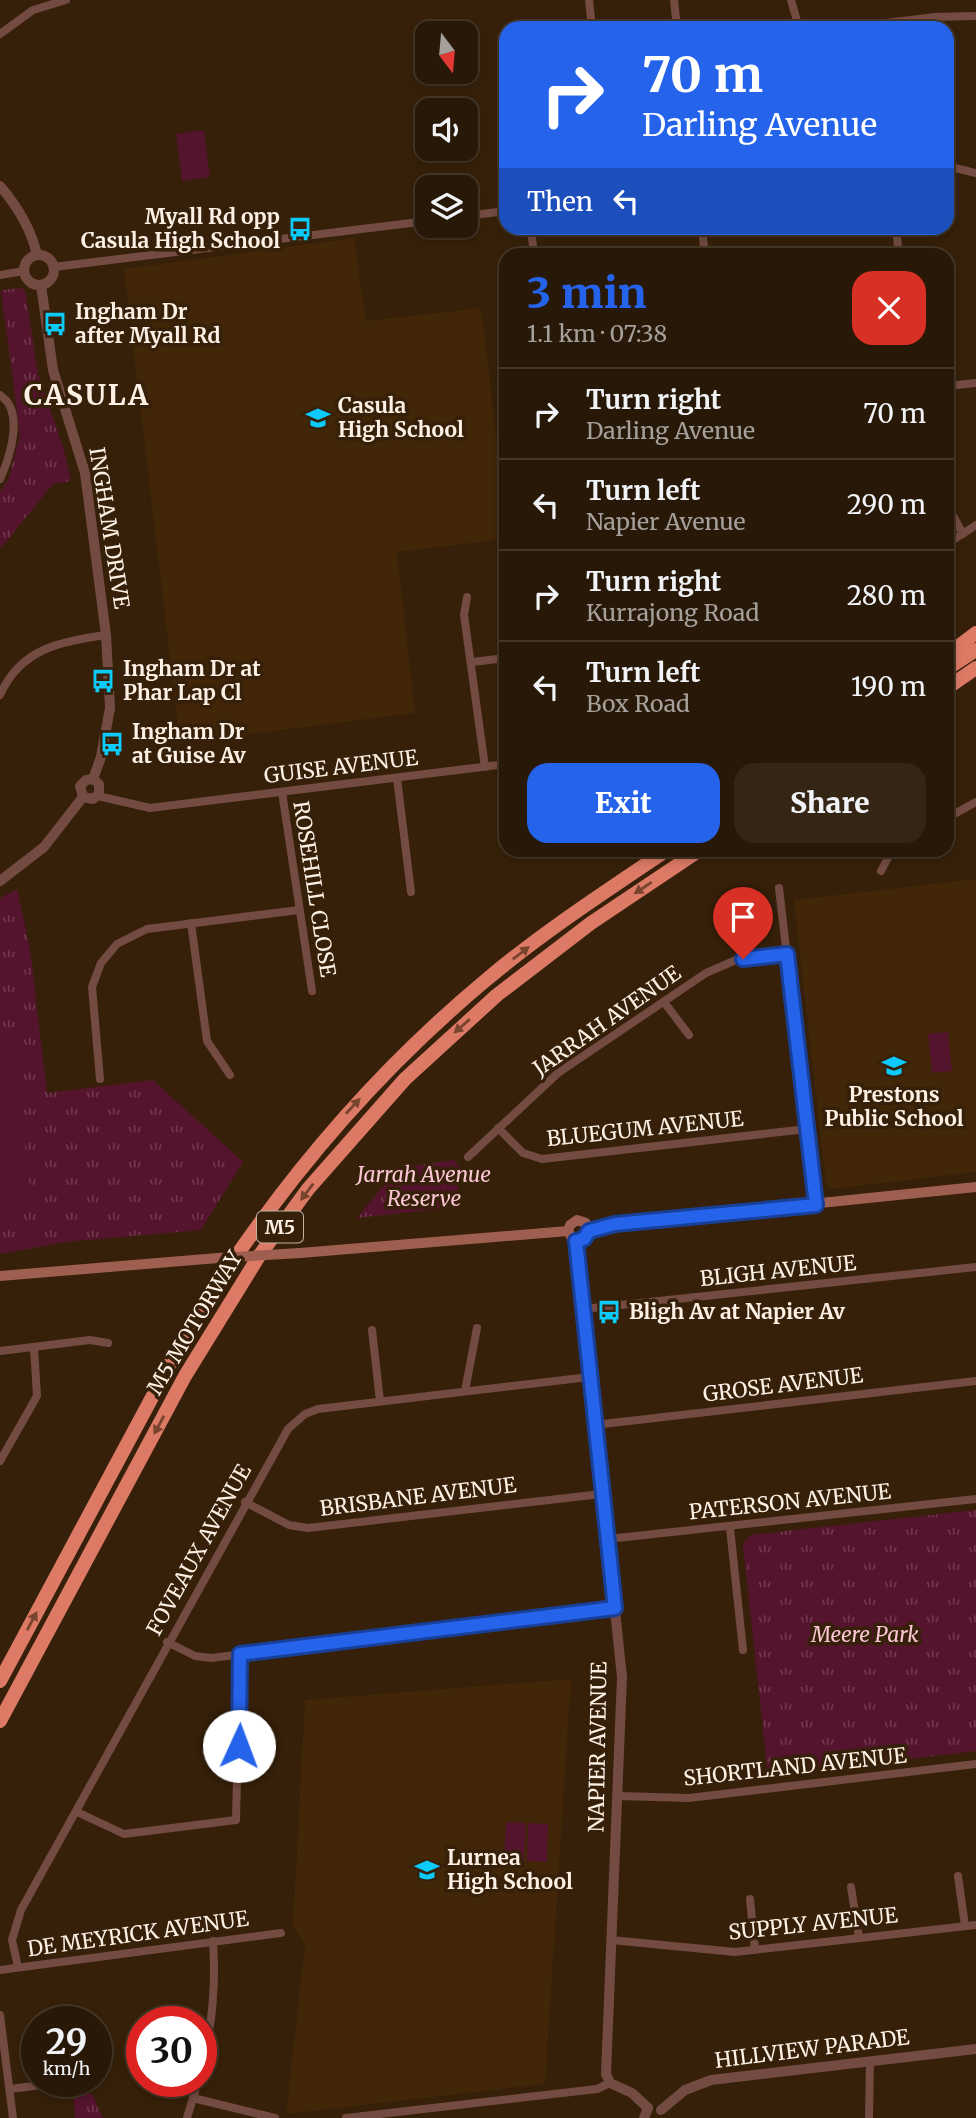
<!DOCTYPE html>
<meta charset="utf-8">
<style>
:root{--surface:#281807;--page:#342515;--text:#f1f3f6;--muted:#a5a09b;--line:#443728;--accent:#2563eb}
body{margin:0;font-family:Merriweather,serif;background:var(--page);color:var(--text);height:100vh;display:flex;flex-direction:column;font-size:26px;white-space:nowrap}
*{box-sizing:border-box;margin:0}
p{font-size:23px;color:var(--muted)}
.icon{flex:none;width:38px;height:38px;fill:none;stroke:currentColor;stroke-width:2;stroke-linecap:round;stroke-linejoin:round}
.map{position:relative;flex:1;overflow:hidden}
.drawer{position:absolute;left:499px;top:248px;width:455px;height:609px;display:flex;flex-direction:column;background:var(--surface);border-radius:21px;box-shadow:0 4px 10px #0003,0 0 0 2px var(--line)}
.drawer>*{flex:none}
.top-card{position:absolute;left:499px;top:21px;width:455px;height:214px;border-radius:21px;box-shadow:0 4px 10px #0003,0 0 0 2px var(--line);background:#2563eb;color:#fff;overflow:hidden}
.needle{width:46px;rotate:164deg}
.buttons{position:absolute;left:415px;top:21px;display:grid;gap:14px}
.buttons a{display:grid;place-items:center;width:63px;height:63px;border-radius:14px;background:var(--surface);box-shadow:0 4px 10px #0003,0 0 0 2px var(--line);font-size:35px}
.speed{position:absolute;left:21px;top:2006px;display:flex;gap:14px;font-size:35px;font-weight:700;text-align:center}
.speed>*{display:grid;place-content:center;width:91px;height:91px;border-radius:50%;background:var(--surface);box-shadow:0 4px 10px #0003,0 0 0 2px var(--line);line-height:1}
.speed small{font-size:18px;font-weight:400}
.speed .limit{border:10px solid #d22;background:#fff;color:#111}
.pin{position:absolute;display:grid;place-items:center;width:60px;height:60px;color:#fff;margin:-72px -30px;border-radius:50% 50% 50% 0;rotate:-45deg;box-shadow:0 0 7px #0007}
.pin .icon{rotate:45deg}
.me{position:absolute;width:77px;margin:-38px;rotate:2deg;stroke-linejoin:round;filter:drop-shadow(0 0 5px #0008)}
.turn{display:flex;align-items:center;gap:24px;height:147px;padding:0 28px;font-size:32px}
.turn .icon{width:91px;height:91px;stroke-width:2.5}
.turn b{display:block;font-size:49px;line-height:60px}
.then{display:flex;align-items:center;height:66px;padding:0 28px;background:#0003;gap:14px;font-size:26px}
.round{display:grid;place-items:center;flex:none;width:74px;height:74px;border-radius:21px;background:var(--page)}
.head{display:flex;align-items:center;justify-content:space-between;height:119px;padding:0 28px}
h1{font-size:42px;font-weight:800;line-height:52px;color:var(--accent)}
.action{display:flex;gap:14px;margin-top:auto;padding:14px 28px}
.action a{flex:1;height:80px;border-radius:21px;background:var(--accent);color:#fff;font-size:28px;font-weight:800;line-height:80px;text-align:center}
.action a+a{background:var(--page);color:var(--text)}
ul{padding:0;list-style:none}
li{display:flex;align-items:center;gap:21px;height:91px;padding:0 28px;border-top:2px solid var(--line)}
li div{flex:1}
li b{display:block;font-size:26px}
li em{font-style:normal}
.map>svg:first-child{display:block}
.built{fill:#412607}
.grass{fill:url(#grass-tufts)}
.pitch{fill:#55142d}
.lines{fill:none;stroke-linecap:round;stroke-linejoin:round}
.minor{stroke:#734b42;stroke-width:8}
.tertiary{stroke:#734b42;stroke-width:10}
.secondary{stroke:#9e5f51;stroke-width:10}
.motorway{stroke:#dc7a66;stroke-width:14}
.secondary-bridge{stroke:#9e5f51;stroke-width:10}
.oneway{fill:#78442e}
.route-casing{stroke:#184099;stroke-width:18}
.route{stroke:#2563eb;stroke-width:12}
.labels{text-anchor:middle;stroke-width:7;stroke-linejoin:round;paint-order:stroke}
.shield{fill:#362009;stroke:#c1b2a4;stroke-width:2}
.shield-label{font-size:19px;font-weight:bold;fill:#fdf1e6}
.poi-label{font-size:21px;font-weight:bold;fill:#fdf1e6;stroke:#362009;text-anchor:start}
.street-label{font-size:21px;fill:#fdf1e6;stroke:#362009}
.park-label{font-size:21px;font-style:italic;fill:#fcc7d5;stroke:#362009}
.district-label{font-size:28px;font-weight:bold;letter-spacing:2px;fill:#fdf1e6;stroke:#362009}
</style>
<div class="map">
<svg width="976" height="2118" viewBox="0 0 976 2118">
<defs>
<pattern id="grass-tufts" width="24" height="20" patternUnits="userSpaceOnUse" patternTransform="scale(1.75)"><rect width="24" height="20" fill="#55142d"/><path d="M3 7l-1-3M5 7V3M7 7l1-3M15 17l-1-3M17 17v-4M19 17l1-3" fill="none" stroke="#6e374b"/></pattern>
</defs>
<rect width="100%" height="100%" fill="#362009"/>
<g class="built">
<path d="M354,238L366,321L481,308L506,515V539L397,552L415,713L180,743L124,269Z"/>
<path d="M976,879V1172L832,1189L826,1184L794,900Z"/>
<path d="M571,1679L545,2084L286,2114L305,1945L293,1926L305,1700Z"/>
</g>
<g class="grass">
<path d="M21,288L25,290L38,374L64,450L71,481L53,484L0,549V491L8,481L20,435L1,290Z"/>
<path d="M17,889L30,949L47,1093L153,1080L243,1162L201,1230L65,1242L0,1254V898Z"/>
<path d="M454,1160L462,1169L454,1207L357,1218L398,1168Z"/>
<path d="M976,1510V1751L768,1776L743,1545L750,1535Z"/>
<path d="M73,2092L92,2094L103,2118H75Z"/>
</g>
<g class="pitch">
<path d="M204,130L210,177L182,181L176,134Z"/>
<path d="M11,1031L32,1203L0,1207V1033Z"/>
<path d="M948,1032L952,1071L932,1073L928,1034Z"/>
<path d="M506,1822L526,1823L524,1862L504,1861Z"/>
<path d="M528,1823L548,1824L547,1862L527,1861Z"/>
</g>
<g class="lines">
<g class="minor">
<path d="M589,0L592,28"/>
<path d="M674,0L677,28"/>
<path d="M791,0L799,28"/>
<path d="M845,28L935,17L976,16"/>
<path d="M0,34L33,10L66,0"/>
<path d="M947,166L976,173"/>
<path d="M466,216L506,211"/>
<path d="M531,228L534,256"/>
<path d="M702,228L705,256"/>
<path d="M896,228L899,256"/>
<path d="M54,267L427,221"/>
<path d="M0,275L24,271"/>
<path d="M947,386L976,383"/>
<path d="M0,395C25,411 10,457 0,479"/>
<path d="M947,505L963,534"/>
<path d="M947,544L976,525"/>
<path d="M467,597L464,615L485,767"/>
<path d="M472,662L506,658"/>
<path d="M0,695C20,649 61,641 106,635"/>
<path d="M397,778L411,892"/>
<path d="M282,792L312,991"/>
<path d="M98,796L150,808L506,764"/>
<path d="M947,818L976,802"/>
<path d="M881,871L892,850"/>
<path d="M779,888L816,1205"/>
<path d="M191,923L207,1041L230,1075"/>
<path d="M664,1002L689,1035"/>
<path d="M100,1079L92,987L101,963L117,944L147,929L299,910"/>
<path d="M498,1128L523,1153L542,1159L807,1129"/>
<path d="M468,1157L558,1073L706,973L736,960L787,954"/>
<path d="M583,1309L976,1267"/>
<path d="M372,1330L380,1401"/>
<path d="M0,1351L90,1340L108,1343"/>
<path d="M465,1391L477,1328"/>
<path d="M594,1425L976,1381"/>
<path d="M0,1461L37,1396L34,1347"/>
<path d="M245,1502L289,1525L308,1528L601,1494"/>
<path d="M730,1528L743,1650"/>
<path d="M608,1539L976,1499"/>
<path d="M167,1642L195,1656L211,1658L615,1608"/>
<path d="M618,1796L689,1798L976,1764"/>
<path d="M77,1812L124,1834L236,1820L240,1654"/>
<path d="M958,1876L965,1926"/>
<path d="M851,1887L859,1938"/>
<path d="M750,1899L755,1950"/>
<path d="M611,1940L735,1952L976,1925"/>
<path d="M18,1967L12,1940L21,1910L288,1429L305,1414L318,1409L589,1377"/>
<path d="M0,1970L281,1933"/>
<path d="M0,2015L13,2118"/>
<path d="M201,2068C213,2025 216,1985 213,1941"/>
<path d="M10,2089L73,2081"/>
<path d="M193,2098L275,2118"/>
<path d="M187,2118L198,2081"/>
<path d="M346,2118L597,2089L610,2083"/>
<path d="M869,2118L870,2061"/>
</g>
<g class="tertiary">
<path d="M0,186C18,207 31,228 37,255"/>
<circle cx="39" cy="270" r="15"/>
<path d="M41,285L53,370L85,473L106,635L110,708L101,757L93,779"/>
<path d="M83,797L93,799L99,794V784L93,779"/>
<path d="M83,797L80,786L86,780L93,779"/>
<path d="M0,881L44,847L83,797"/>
<path d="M576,1241L622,1677L606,2074L610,2083L632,2093L648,2108"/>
<path d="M661,2110L685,2090L711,2080L976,2049"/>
<path d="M644,2118L648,2108"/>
</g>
<g class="secondary">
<path d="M568,1231L570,1225L577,1220L586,1223L589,1232"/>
<path d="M568,1231L572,1238L584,1239L589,1232"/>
<path d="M589,1232L615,1224L976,1187"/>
<path d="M300,1253L568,1231"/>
<path d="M0,1276L218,1258"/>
</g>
<g class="motorway">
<path d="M947,655L976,633"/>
<path d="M947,669L976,650"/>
<path d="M947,688L976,668"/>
<path d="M0,1681L186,1334C267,1200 365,1081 486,980C543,932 605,892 667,850"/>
<path d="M0,1721L185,1376L259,1256L308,1189L405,1079L497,995L591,923L700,850"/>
</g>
<path class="secondary-bridge" d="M218,1258L300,1253"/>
</g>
<defs><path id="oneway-solid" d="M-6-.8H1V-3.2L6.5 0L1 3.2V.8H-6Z" transform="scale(1.75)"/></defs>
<g class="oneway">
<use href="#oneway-solid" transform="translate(643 888) rotate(146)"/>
<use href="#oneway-solid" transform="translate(521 953) rotate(-38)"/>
<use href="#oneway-solid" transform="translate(462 1026) rotate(139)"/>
<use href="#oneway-solid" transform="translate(353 1106) rotate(-47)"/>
<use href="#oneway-solid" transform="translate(307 1192) rotate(127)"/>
<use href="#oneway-solid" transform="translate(159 1425) rotate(118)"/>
<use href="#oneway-solid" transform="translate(32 1621) rotate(-62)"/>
</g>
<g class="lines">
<g class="route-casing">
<path id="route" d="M239,1746L240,1654L615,1608L576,1241L584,1239L589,1231L615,1224L816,1205L787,954L743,959"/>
</g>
<use href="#route" class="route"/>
</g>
<defs>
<g id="bus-bare" transform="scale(1.89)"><path d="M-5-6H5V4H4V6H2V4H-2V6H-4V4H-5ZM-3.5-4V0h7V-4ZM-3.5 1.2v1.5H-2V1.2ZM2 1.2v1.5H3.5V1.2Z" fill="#0ccafa" stroke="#362009" stroke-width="2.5" paint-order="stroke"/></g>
<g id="school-bare" transform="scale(1.89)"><path d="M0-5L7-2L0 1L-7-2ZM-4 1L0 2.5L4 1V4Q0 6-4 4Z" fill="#0ccafa" stroke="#362009" stroke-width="2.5" paint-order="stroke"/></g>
</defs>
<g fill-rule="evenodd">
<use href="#bus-bare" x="300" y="229"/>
<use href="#bus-bare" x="55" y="324"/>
<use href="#school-bare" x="318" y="418"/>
<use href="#bus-bare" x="103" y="681"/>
<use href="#bus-bare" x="112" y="744"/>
<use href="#school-bare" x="894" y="1066"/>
<use href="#bus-bare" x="609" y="1312"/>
<use href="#school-bare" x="427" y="1870"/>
</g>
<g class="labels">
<rect class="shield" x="257" y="1211.5" width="46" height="31" rx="5"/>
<g class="shield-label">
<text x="280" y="1234">M5</text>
</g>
<g class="poi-label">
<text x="280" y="224" text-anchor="end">Myall Rd opp<tspan x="280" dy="24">Casula High School</tspan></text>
<text x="75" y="319">Ingham Dr<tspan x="75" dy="24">after Myall Rd</tspan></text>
<text x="338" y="413">Casula<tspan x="338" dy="24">High School</tspan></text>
<text x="123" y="676">Ingham Dr at<tspan x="123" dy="24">Phar Lap Cl</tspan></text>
<text x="132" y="739">Ingham Dr<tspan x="132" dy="24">at Guise Av</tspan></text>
<text x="894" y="1102" text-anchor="middle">Prestons<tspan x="894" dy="24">Public School</tspan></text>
<text x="629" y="1319">Bligh Av at Napier Av</text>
<text x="447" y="1865">Lurnea<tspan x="447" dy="24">High School</tspan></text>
</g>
<g class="street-label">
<text transform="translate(109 528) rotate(81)" y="7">INGHAM DRIVE</text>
<text transform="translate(341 767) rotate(-7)" y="7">GUISE AVENUE</text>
<text transform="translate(314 889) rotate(81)" y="7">ROSEHILL CLOSE</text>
<text transform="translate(607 1021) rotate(-35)" y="7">JARRAH AVENUE</text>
<text transform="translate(645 1129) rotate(-6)" y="7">BLUEGUM AVENUE</text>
<text transform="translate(778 1271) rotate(-6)" y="7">BLIGH AVENUE</text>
<text transform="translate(195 1323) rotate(-59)" y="7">M5 MOTORWAY</text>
<text transform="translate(783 1385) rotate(-7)" y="7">GROSE AVENUE</text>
<text transform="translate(418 1497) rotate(-7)" y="7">BRISBANE AVENUE</text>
<text transform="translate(790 1502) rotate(-6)" y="7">PATERSON AVENUE</text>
<text transform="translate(199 1550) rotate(-61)" y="7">FOVEAUX AVENUE</text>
<text transform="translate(598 1747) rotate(-89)" y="7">NAPIER AVENUE</text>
<text transform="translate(795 1767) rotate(-6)" y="7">SHORTLAND AVENUE</text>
<text transform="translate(813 1924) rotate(-6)" y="7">SUPPLY AVENUE</text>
<text transform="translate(138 1934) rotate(-8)" y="7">DE MEYRICK AVENUE</text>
<text transform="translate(812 2049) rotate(-7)" y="7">HILLVIEW PARADE</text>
</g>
<g class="park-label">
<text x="424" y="1182">Jarrah Avenue<tspan x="424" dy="24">Reserve</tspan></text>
<text x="865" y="1642">Meere Park</text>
</g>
<g class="district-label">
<text x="87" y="405">CASULA</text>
</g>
</g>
</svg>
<div class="buttons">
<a><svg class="needle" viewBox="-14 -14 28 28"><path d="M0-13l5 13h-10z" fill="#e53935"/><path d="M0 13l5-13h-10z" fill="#a5a09b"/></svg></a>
<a><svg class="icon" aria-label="sound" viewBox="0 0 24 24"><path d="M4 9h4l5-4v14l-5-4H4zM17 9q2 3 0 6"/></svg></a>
<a><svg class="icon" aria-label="layers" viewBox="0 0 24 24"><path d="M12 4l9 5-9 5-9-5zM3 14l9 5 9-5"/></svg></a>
</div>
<div class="speed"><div>29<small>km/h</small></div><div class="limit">30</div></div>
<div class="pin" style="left:743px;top:959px;background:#d93025"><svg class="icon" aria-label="arrive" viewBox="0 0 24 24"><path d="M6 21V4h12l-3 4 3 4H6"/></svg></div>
<svg class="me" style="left:239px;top:1746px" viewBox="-20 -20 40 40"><circle r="19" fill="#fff"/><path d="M0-13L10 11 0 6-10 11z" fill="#2563eb"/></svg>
<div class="top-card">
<div class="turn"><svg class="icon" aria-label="right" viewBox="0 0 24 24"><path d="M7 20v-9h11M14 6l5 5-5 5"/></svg><div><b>70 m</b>Darling Avenue</div></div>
<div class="then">Then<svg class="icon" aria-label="left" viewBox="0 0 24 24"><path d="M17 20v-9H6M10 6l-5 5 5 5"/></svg></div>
</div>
<section class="drawer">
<div class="head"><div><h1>3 min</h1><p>1.1 km · 07:38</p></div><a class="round" style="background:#d93025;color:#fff"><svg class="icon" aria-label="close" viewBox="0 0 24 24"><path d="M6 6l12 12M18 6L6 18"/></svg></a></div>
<ul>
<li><svg class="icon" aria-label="right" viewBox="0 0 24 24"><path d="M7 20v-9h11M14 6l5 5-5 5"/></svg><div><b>Turn right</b><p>Darling Avenue</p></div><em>70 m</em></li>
<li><svg class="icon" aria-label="left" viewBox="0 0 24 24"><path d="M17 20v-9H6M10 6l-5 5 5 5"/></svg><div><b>Turn left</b><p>Napier Avenue</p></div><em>290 m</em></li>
<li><svg class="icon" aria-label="right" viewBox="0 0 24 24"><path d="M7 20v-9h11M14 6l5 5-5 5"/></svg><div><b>Turn right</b><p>Kurrajong Road</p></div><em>280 m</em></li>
<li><svg class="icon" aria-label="left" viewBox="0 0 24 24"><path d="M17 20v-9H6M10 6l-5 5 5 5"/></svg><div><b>Turn left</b><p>Box Road</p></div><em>190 m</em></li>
</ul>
<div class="action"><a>Exit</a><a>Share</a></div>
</section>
</div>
